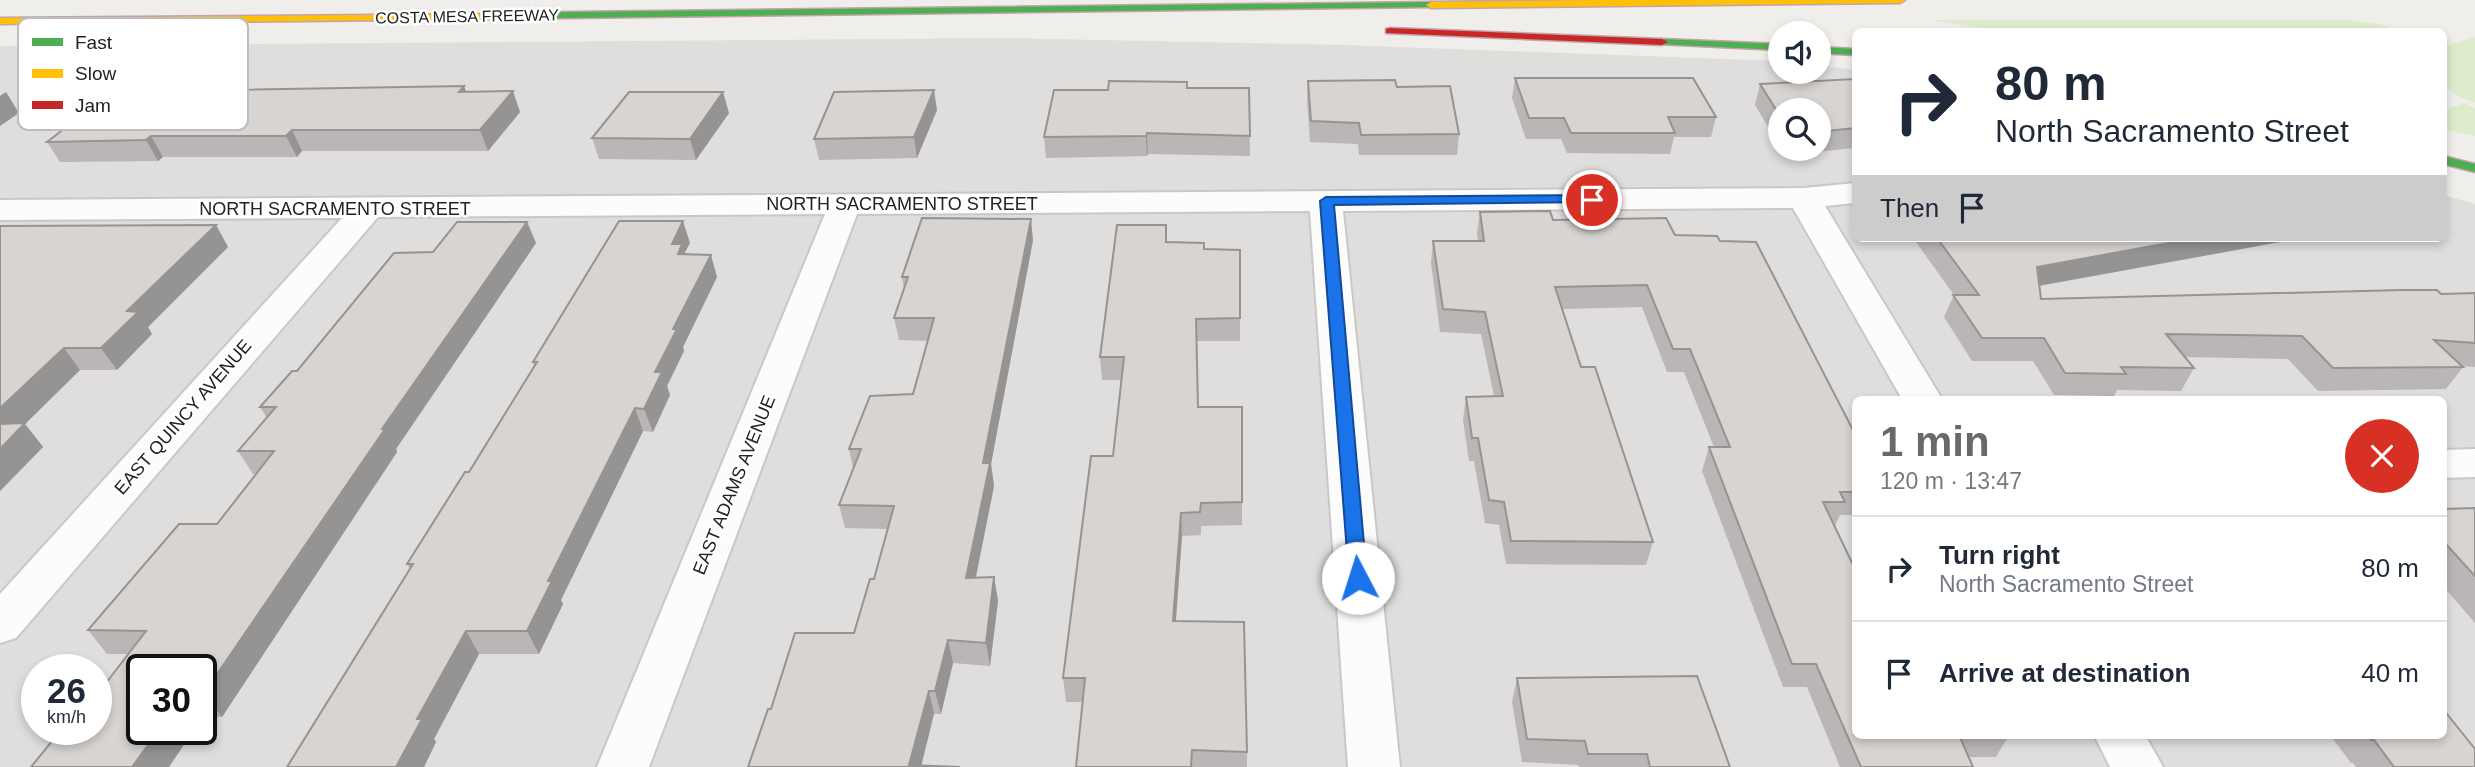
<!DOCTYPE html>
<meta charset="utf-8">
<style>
:root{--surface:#fff;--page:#f2f2f3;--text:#1f2937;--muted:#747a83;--line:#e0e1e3;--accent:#6a6968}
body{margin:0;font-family:Arial,sans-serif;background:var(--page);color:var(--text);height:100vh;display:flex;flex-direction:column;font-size:26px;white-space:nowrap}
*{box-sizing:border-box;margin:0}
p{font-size:23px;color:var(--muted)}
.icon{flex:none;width:38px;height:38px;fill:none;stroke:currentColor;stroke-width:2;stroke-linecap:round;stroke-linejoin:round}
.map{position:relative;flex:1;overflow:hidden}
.details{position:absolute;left:1852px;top:396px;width:595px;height:343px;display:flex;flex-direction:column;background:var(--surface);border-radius:10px;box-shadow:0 4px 10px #0003}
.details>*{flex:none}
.guide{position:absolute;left:1852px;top:28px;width:595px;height:214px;border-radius:10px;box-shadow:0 4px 10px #0003;background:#fff;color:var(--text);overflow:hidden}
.fabs{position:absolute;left:1768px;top:21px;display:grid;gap:14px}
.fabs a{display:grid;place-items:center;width:63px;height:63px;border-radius:50%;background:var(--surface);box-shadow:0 4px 10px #0003;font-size:35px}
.speed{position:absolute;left:21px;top:654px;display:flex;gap:14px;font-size:35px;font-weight:700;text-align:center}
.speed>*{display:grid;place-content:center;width:91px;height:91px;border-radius:50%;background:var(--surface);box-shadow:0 4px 10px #0003;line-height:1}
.speed small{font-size:18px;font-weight:400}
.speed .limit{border:4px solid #111;border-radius:10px;background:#fff;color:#111}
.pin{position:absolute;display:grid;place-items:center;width:60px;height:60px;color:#fff;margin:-30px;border:4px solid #fff;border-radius:50%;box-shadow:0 2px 7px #0007}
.me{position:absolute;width:77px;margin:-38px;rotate:355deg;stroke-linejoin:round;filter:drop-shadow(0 0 5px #0008)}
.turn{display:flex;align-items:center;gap:24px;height:147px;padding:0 28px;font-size:32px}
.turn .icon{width:91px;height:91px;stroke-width:2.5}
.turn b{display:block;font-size:49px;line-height:60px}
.then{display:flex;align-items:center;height:66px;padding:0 28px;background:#0003;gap:14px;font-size:26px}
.round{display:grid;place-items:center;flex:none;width:74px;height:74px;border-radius:37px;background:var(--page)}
.head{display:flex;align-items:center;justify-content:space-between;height:119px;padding:0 28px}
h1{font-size:42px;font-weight:700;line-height:52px;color:var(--accent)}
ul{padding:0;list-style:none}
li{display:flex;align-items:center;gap:21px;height:105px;padding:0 28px;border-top:2px solid var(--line)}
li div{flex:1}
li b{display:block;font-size:26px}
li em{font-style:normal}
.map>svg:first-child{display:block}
.residential{fill:#dfdedc;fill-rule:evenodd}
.grass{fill:#ddeccb}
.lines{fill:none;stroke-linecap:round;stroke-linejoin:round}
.street-casing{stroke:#c9c8c7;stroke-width:4}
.fast-casing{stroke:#c5a2ac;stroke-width:3}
.slow-casing{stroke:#c5a2ac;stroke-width:3}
.jam-casing{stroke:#c5a2ac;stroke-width:3}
.street{fill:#fdfcfc;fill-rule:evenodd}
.fast{fill:#4caf50;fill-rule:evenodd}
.slow{fill:#ffc107;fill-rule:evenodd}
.jam{fill:#c62828;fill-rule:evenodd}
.wall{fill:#b9b6b5}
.shaded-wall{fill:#969493}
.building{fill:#d7d4d2;stroke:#969493;stroke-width:2}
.route{fill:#1a73e8;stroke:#114b97;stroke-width:2}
.labels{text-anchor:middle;stroke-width:5;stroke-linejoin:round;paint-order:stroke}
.far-street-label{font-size:16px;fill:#222;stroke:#fff}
.street-label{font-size:18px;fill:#222;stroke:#fff}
.key{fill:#fff;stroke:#bdbdbd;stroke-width:2}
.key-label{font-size:19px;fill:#222}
</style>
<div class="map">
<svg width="2475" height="767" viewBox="0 0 2475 767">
<rect width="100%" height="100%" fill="#f0eeeb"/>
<path class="residential" d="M1005,38L1345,45L1780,61V72H1818V65L1855,70V238H2443V195L2475,204V767H0V46ZM1780,110H1818V149H1780ZM1855,399H2443V735H1855ZM37,670H96V730H37ZM142,670H201V730H142Z"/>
<g class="grass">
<path d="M1931,20H2348L2380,24L2397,31L2006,32Z"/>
<path d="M2475,37V103L2455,94L2443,85V47Z"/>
<path d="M2465,103L2475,108V136L2443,129V110Z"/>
</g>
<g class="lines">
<g class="street-casing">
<g id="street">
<path d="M1855,183V203L1825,206L1942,399H1902L1793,208L1343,211L1400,767H1348L1310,211L857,214L649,767H597L825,214L378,217L16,638L0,643V594L342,218L0,220V200L1804,188Z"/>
<path d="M2475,449V477L2443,478V450Z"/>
<path d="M2094,735H2145L2163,767H2110Z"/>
</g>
</g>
<g class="fast-casing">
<g id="fast">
<path d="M1431,2L1436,5L1435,7L490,19L485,16L490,13Z"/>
<path d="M1662,39L1780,44V50L1658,44V40Z"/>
<path d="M1818,47L1855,49V55L1818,53Z"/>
<path d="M2443,156L2475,164V172L2443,164Z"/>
</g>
</g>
<g class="slow-casing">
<g id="slow">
<path d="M1603,0H1905L1900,3L1431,8L1426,5L1431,2Z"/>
<path d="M494,14V18L490,19L0,24V18Z"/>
</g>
</g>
<g class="jam-casing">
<path id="jam" d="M1390,28L1662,39L1668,42L1662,45L1386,33V29Z"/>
</g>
<use href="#street" class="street"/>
<use href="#fast" class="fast"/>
<use href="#slow" class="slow"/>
<use href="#jam" class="jam"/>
</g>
<g class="wall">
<path d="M1515,78L1716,117L1711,137H1674L1670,154L1567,153L1561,139H1526L1512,98Z"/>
<path d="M1855,79V148L1805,153H1783L1781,149H1818V110H1780V147L1755,105L1760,84Z"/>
<path d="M1308,81L1397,87L1459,134L1457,155H1359L1358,144L1310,142L1307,101Z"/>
<path d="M1249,88L1250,156L1148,154L1147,156L1046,158L1044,137L1108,90Z"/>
<path d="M467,92L520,112L488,151H302L297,157H163L158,161L60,162L47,142Z"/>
<path d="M937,110L917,158L819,160L814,139Z"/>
<path d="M729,113L696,160L599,159L592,138Z"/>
<path d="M1480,212L1720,241L1855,434V515H1840L1835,526H1834L1855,735H2009L1996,757H1969L1973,767H1840L1807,687H1783L1702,471L1709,447H1714L1684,372H1667L1642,307L1562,309L1581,367L1653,542L1646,565L1506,564L1499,525L1485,523L1474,461H1469L1463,420L1466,397L1494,396L1481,334L1440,332L1431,263L1433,241H1478L1477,233Z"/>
<path d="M527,222L536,243L396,449L397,452L222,717L204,716L201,720V670L96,730L128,654H107L88,630L217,524L256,474H253L238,451L267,418L260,407L297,371L433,252Z"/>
<path d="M216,225L228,247L148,327L152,334L117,370H80L25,424L43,447L0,491V226Z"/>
<path d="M1166,225L1167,242L1204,249L1240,250V341H1197L1198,407H1242V525L1201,526V535L1182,536L1176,621L1247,752V767H1076L1083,702H1066L1063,678L1113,456L1121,380H1102L1100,357Z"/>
<path d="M1913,238H2302L2039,286L2041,299L2475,293V367L2462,366L2463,367L2446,389L2318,391L2288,359L2185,357L2194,368L2181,391L2117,390L2114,396L2054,395L2033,361H1972L1944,317L1954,295Z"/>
<path d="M1033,240L991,464L994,486L976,577H994L998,601L990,666L953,663L941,714H934L748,767L771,709L854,633L874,579L888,529L845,528L839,505L853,468L849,449L913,394L928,341L899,340L894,318L904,289L902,277Z"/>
<path d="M690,243L685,252L686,254L717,277L683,347L684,351L667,386L670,395L653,432L643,431L561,600L563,604L539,654H479L434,739L436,742L424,767L410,569L407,564L469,472L534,366L533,362Z"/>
<path d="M2475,508V623L2443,586V509Z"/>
<path d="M1517,678L1730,767H1579L1578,765L1522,762L1512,702Z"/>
<path d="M2330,735H2443L2475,767H2356L2353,763H2351Z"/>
</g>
<g class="shaded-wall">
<path d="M464,86L472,106L459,92Z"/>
<path d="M934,90L937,110L917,158L914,137Z"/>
<path d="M513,91L520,112L488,151L480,130Z"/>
<path d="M6,92L19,113L0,126V96Z"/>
<path d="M723,92L729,113L696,160L690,139Z"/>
<path d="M292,130L302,151L297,157L286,136Z"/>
<path d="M1147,133L1148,154L1147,156L1146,136Z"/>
<path d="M151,136L163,157L158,161L146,140Z"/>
<path d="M1031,219L1033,240L991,464L994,486L971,601L966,578L983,463Z"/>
<path d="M683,221L690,243L685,252L689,266L685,276L672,244Z"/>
<path d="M527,222L536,243L396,449L397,452L222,717L204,693L382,429Z"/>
<path d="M216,225L228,247L148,327L152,334L117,370L101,348L127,311Z"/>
<path d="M2196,238H2302L2027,288L2037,267Z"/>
<path d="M711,255L717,277L683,347L684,351L667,386L670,395L653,432L644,409L655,372L673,329Z"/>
<path d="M64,348L80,370L25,424L43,447L0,491V408Z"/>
<path d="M635,408L643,431L561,600L563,604L539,654L527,631L548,581Z"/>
<path d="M1181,513L1182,536L1174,644L1173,621Z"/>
<path d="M994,577L998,601L990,666L986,643Z"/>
<path d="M466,631L479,654L434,739L436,742L424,767H396L417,719Z"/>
<path d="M948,640L953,663L941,714L935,691Z"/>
<path d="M929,691L934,714L921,767L909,765Z"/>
<path d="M159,730H194L169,767H132Z"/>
</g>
<g class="building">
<path d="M1515,78H1693L1716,117H1668L1675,133H1571L1564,118H1529Z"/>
<path d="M1855,79V128L1818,132V110H1780V116L1760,84Z"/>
<path d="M1395,80L1397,87L1450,86L1459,134L1361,135L1359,123L1311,121L1308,81Z"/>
<path d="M1109,81L1187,82V88H1249L1250,136L1147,133L1146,136L1044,137L1054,90H1108Z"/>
<path d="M464,86L459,92L513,91L480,130H292L286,136H151L146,140L47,142L112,92Z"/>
<path d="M934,90L914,137L814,139L834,92Z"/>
<path d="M629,92H723L690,139L592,138Z"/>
<path d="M1550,211L1553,220L1666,218L1675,235L1717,236L1720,241L1756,242L1855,434V492H1840L1845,502H1823L1855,569V735H1959L1973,767H1861L1816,664H1792L1709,447H1730L1690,349H1673L1647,285L1555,287L1581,367H1595L1653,542L1511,541L1504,502L1489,500L1478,438H1472L1466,397L1503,396L1485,312L1443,309L1433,241H1484L1480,212Z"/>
<path d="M922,218L1031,219L983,463H990L966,578L994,577L986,643L948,640L935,691H929L909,765L960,767H748L768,709H771L795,633H854L870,579H874L894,506L839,505L861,449H849L870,396L913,394L934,318H894L908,277H902Z"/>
<path d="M619,221H683L672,244H682L678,254L711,255L673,329H677L655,372H662L644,409L635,408L548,581H552L527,631H466L417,719H422L396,767H287L413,564H407L465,472H469L537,362H533Z"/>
<path d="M457,222H527L382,429H385L204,693H201V670H142V730H159L132,767H31L61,730H96V696L146,631L88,630L179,524H217L274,451H238L276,407H260L292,371H297L394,253L433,252Z"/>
<path d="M216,225L127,311L138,312L101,348H64L0,408V226Z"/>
<path d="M1117,225H1166V242L1204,243V249L1240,250V318L1196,319L1198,407H1242V502L1201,503L1200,512L1181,513L1173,621L1244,622L1247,752L1192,750L1191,767H1076L1085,678H1063L1091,456H1113L1124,357H1100Z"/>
<path d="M1937,238H2196L2037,267L2041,299L2402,290H2437L2441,294L2475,293V343L2434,340L2463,367L2333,368L2302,336L2166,334L2194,368L2121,367L2126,374L2065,373L2044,338H1982L1953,295H1979Z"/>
<path d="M25,423L0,449V424Z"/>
<path d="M2475,508V576L2443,541V509Z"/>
<path d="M1697,676L1730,767H1650L1647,754H1588L1585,741L1527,739L1517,678Z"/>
<path d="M2443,709L2475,749V767H2394L2374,740H2371L2368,735H2443Z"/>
</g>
<path class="route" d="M1592,195L1597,197V202L1334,205L1367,578L1364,583H1351L1349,578L1320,201L1326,197Z"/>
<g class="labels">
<g class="far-street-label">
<text transform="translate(467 16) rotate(-1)" y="6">COSTA MESA FREEWAY</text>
</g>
<g class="street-label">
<text x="902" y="210">NORTH SACRAMENTO STREET</text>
<text x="335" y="215">NORTH SACRAMENTO STREET</text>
<text transform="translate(183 417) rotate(-49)" y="6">EAST QUINCY AVENUE</text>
<text transform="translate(734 485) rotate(-68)" y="6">EAST ADAMS AVENUE</text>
</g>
</g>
<rect x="18" y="18" width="230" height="112" rx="10" class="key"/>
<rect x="32" y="38" width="31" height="8" fill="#4caf50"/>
<rect x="32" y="69" width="31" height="9" fill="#ffc107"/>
<rect x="32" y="101" width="31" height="8" fill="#c62828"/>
<g class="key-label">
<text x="75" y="49">Fast</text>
<text x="75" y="80">Slow</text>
<text x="75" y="112">Jam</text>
</g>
</svg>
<div class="fabs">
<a><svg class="icon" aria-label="sound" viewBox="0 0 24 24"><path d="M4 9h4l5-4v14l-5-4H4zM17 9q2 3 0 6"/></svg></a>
<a><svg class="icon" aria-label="search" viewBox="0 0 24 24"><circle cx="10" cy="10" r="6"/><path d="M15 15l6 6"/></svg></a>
</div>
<div class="speed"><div>26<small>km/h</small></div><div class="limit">30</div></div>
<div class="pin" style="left:1592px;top:200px;background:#d93025"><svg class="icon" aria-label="arrive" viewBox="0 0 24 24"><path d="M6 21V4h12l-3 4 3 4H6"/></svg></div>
<svg class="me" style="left:1358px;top:578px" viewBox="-20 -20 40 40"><circle r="19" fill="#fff"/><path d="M0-13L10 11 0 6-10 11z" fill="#1a73e8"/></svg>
<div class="guide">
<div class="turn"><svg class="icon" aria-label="right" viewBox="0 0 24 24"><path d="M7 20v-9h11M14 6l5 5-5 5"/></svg><div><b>80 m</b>North Sacramento Street</div></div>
<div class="then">Then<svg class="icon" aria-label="arrive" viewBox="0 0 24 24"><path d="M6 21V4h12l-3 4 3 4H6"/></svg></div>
</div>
<section class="details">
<div class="head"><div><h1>1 min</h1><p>120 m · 13:47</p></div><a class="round" style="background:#d93025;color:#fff"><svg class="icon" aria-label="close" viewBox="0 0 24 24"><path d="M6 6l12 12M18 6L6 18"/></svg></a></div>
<ul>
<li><svg class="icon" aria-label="right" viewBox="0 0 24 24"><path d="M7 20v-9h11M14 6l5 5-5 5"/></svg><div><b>Turn right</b><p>North Sacramento Street</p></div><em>80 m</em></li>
<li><svg class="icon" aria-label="arrive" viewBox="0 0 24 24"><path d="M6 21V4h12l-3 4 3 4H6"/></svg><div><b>Arrive at destination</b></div><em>40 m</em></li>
</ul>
</section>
</div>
